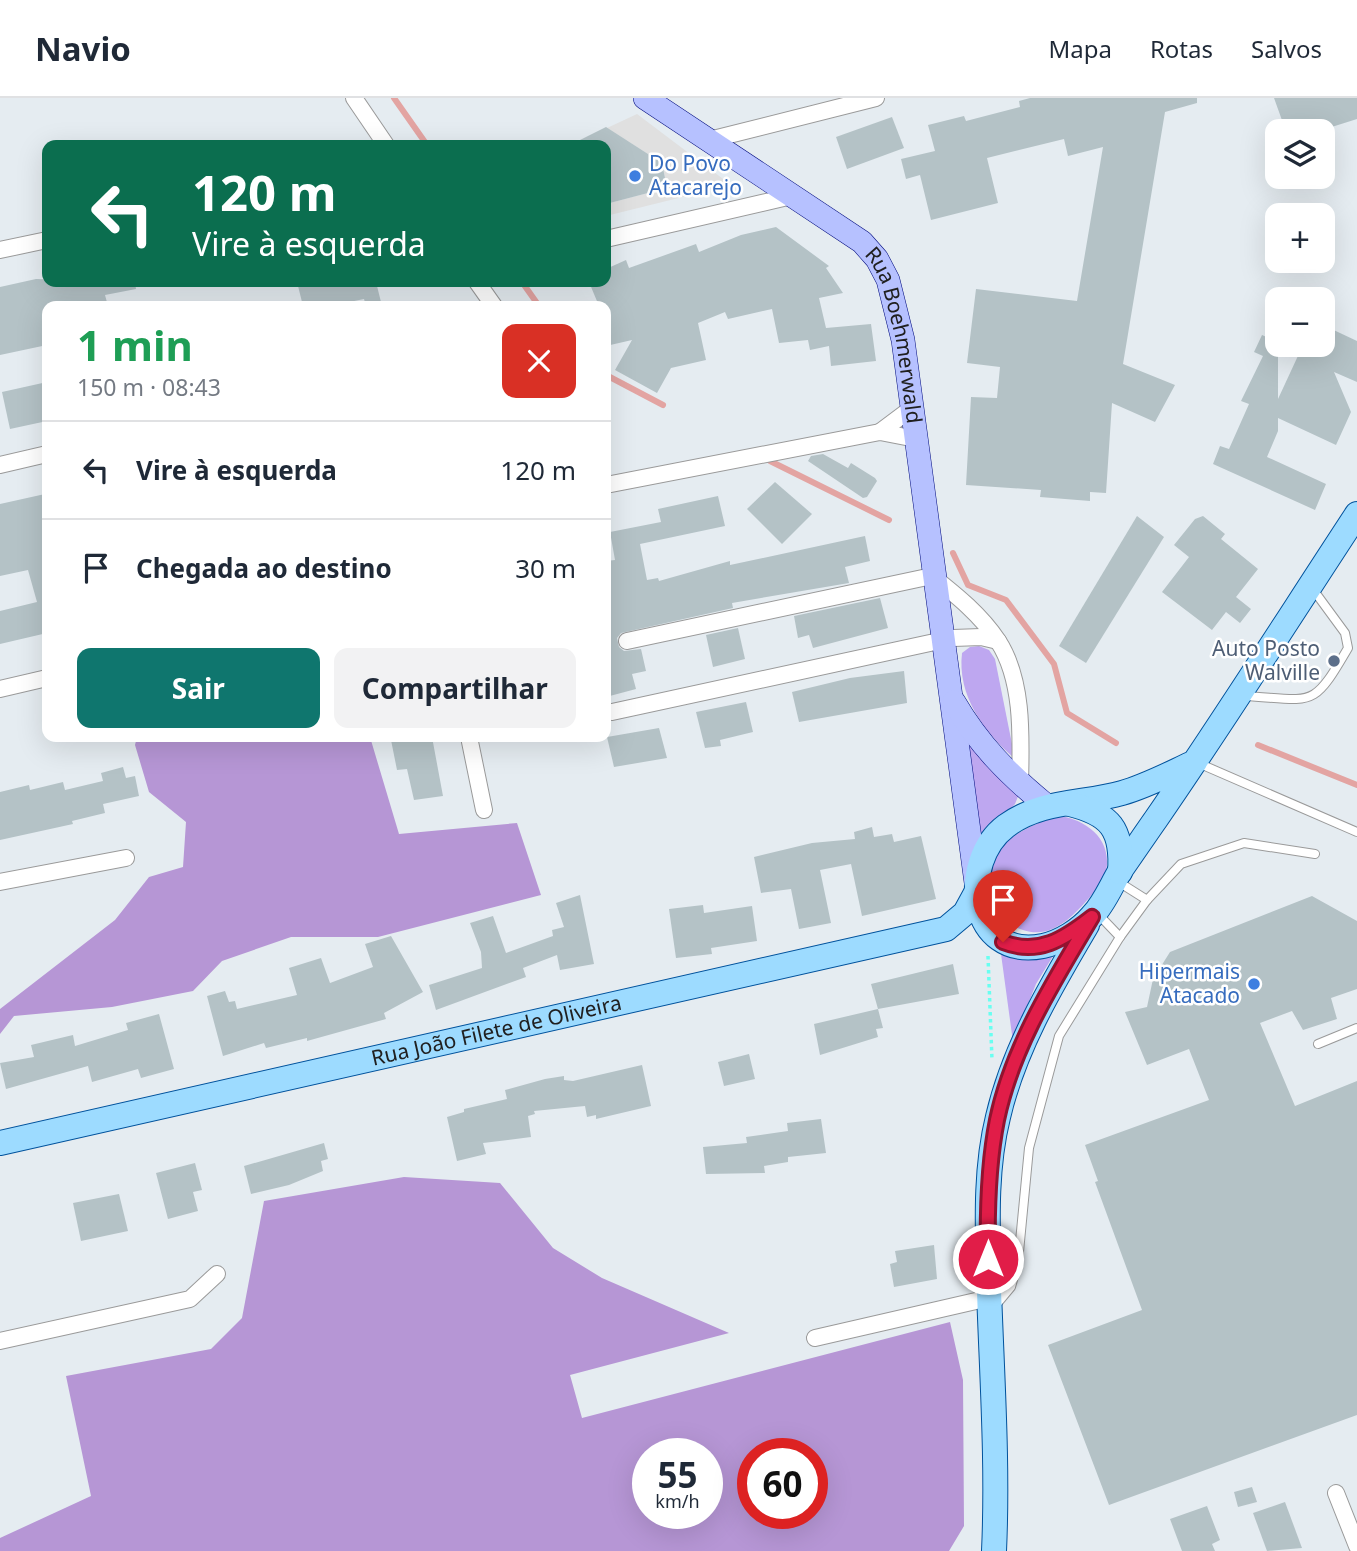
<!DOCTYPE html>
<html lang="pt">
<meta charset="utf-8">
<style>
:root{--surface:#fff;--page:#f2f2f3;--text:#1f2937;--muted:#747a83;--line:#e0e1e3;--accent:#0f766e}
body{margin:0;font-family:"Noto Sans",sans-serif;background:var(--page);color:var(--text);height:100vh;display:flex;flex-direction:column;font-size:26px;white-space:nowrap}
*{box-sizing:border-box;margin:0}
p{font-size:23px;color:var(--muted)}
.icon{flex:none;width:38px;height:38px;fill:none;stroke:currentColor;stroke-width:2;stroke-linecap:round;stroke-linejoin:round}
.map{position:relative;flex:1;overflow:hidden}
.details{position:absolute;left:42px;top:203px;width:569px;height:441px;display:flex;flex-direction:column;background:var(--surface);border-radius:14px;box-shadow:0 7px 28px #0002}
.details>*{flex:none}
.guide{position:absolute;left:42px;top:42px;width:569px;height:147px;border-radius:14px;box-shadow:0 7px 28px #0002;background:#0b6e4f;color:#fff;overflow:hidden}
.fabs{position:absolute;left:1265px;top:21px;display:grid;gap:14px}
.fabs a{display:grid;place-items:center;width:70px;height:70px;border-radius:14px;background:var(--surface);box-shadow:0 7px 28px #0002;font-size:35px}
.speed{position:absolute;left:632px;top:1340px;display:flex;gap:14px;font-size:35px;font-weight:700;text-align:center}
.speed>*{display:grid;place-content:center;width:91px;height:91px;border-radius:50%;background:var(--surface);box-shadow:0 7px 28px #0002;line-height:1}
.speed small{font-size:18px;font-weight:400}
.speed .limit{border:10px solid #d22;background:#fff;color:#111}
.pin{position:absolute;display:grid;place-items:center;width:60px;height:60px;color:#fff;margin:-72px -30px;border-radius:50% 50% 50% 0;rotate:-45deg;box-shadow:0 0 7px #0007}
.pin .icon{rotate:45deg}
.me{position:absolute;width:77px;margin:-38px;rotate:0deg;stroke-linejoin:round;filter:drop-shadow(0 0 5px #0008)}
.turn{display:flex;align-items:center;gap:24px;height:147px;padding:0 35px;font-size:32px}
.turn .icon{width:91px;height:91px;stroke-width:2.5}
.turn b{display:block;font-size:49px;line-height:60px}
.round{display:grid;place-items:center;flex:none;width:74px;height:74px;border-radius:14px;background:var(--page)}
.summary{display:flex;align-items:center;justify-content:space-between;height:119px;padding:0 35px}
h1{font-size:42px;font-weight:700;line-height:52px;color:#1e9e55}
.button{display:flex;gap:14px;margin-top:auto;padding:14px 35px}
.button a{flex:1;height:80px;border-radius:14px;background:var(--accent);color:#fff;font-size:28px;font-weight:700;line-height:80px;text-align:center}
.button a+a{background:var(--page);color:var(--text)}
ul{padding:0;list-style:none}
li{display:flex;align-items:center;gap:21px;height:98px;padding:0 35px;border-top:2px solid var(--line)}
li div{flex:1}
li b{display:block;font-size:26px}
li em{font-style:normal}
header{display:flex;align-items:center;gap:42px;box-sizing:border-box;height:98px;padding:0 35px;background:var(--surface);border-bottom:2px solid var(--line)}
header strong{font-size:33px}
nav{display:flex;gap:38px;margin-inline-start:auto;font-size:24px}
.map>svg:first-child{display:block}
.grass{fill:#bea7f0}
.forest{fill:#b696d5;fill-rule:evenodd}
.parking{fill:#e0e0e0}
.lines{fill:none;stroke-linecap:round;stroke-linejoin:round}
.stream{stroke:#e3a4a2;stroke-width:6}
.building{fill:#b4c2c6}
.lane-casing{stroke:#9a9a9a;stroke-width:10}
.street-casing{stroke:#9a9a9a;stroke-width:18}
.secondary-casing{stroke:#000b7e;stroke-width:24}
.primary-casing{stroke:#00529c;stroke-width:26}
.path{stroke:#69fff1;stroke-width:3.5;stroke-dasharray:3.5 3.5;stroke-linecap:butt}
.lane{stroke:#fff;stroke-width:8}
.street{stroke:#fff;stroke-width:16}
.secondary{stroke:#b6c1ff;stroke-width:23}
.primary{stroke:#9ddbff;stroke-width:24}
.route-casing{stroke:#92132f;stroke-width:18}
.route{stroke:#e11d48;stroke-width:12}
.shop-dot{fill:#3f7fe0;stroke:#fff;stroke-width:2.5}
.service-dot{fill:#5c6f8a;stroke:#fff;stroke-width:2.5}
.labels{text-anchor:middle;stroke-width:5;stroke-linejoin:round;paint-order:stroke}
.shop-label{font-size:21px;fill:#366cbe;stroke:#fff;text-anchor:start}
.street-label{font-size:21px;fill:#202020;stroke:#fff}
.service-label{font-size:21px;fill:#4e5e75;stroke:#fff;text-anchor:end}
</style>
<header>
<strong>Navio</strong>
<nav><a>Mapa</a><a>Rotas</a><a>Salvos</a></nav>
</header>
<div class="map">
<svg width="1357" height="1453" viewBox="0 0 1357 1453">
<rect width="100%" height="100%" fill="#e5ecf1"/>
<g class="grass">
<path d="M979,548L989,552L995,561L1015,661C984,634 957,598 962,555L970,549Z"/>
<path d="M962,635L1019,696L1015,706L977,748Z"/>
<path d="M1055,717C1081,720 1109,736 1107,767C1106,771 1107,779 1105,783C1102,788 1094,794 1090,799C1073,818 1052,842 1023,832C991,822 987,803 990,774C992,764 992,757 999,750C1013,735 1037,726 1055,717Z"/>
<path d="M1001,856L1034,861L1053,858L1036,886L1013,944Z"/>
</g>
<g class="forest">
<path d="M137,639H370L399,736L517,725L541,797L378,839H291L222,863L193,893L112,909L14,918L0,936V911L115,822L149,779L183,769L186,724L149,694L135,647Z"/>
<path d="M404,1079L500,1085L553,1150L602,1180L729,1235L570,1277L582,1320L950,1224L963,1282L964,1428L949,1453H0V1440L91,1398L66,1278L211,1251L242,1220L264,1103ZM648,1356H707V1416H648ZM752,1356H812V1416H752Z"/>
</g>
<path class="parking" d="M637,16L731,87L606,118V106L667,90L662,65L607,30Z"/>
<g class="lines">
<g class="stream">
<path d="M394,0L427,47"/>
<path d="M522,184L539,208"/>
<path d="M606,277L663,307"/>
<path d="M770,363L889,422"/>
<path d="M953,455L968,487L1006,502L1054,566L1067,615L1116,645"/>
<path d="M1258,647L1357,687"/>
</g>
</g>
<g class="building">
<path d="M1030,0H1197V5L1165,14L1123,266L1175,287L1155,324L1112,305L1106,395L1090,394V403L1040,399L1041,392L966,387L971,299L997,300L1000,269L967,265L976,191L1077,203L1103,49L1068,58L1064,41L987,60L998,105L931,122L920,77L906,81L901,61L935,53L928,27L964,18L966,23L1020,9L1019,3Z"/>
<path d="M1274,0H1357V21L1319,33H1291L1288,23L1283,25Z"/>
<path d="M892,19L904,50L847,71L836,39Z"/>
<path d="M606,29L662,65L667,90L606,106V47H570Z"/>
<path d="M776,129L829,168L826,170L843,195L819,200L826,230L871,226L876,263L831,268L829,248L810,252L808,242L779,245L772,211L728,221L725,214L698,225L706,262L671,270L657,295L615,272L632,242L606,248V208H599L589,184H606V171L626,162L629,170L696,146L699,154L741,137Z"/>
<path d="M36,181L135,184L136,191L105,197L108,208H47V247L0,257V189Z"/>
<path d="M297,184H376L382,208H366L364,201L330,208H303Z"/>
<path d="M1278,227V301L1303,247H1323V227L1357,243V284L1334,274L1351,314L1336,347L1278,320V333L1267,359L1326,386L1315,412L1213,366L1220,348L1229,351L1249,306L1241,303L1263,258L1254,254L1262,237L1271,241Z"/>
<path d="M47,284V323L10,331L2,294Z"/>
<path d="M823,356L848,370L851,365L875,380L877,383L867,399L863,400L808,363L811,358Z"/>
<path d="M775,384L812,416L782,446L747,411Z"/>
<path d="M45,396L47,535L0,546V513L37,504L28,472L0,478V406Z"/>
<path d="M718,398L725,428L640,446L647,482L658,480L659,483L730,463V467L865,438L870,463L845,469L849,485L732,505L733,510L621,535L617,540L619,549L624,553L641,551L646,573L632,576L636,591L606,599V463L615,462L610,434L661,424L658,411Z"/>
<path d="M1137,418L1164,439L1086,565L1059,548Z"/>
<path d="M1203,418L1225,436L1221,441L1258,471L1236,499L1251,511L1240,525L1226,514L1212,532L1162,494L1189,459L1174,447L1195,421Z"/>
<path d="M880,500L888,530L813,550L809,537L798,540L794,518Z"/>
<path d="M738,530L745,561L713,569L706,537Z"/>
<path d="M904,573L907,605L799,624L792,594L850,580Z"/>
<path d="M746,604L753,634L720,642L721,648L705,650L696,614Z"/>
<path d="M659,630L667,660L614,669L607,639Z"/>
<path d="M406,639H432L443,698L414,702L407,671L397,672L391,642Z"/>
<path d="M123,669L126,680L135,678L139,698L103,706L105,715L72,723L73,726L0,742V694L29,687L30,692L63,684L65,692L103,683L101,675Z"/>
<path d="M872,729L874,739L892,736L894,744L921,738L936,801L862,818L851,766L820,772L831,825L799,831L791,791L761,795L754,759L812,745L855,741L854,734Z"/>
<path d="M580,797L594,866L560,872L557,857L523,870L526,879L436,912L429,887L482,870L481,854L470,825L493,818L506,855L553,838L552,832L564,829L556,805Z"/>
<path d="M1312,798L1357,823V891L1331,900L1337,921L1303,932L1292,913L1260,925L1295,1008L1357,983V1317L1109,1407L1048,1247L1142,1212L1095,1084L1098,1083L1085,1047L1209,1002L1189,951L1147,967L1125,914L1147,909L1153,881L1170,854Z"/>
<path d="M703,807L704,815L752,808L757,843L711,850L712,856L676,860L669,811Z"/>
<path d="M391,838L423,894L384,915L386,921L307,943V940L266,950L264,945L223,958L207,898L225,893L229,904L235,903L237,911L297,897L289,870L321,860L330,885L373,869L365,846Z"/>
<path d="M953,866L959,896L878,911L883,930L876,931L878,939L820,957L814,926L878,911L871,886Z"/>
<path d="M159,916L174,971L141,980L138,971L92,984L88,968L6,991L0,965L34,959L31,947L73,937L75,948L128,932L126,925Z"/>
<path d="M749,956L755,981L724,988L718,964Z"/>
<path d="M642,967L651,1008L596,1021V1017L587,1019L585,1008L534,1013L535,1016L528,1018L531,1039L483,1045L486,1056L457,1063L447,1019L464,1014V1011L507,1001L505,992L545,981L564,978V982L573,983Z"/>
<path d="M821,1021L826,1055L788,1059V1064L764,1068L765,1075L706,1076L703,1049L747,1045L746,1039L788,1033L787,1025Z"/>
<path d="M324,1045L328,1061L321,1063L323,1073L289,1087L251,1096L244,1068Z"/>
<path d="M195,1065L202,1092L193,1094L198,1113L168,1121L156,1075Z"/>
<path d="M119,1096L128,1133L81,1143L73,1105Z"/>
<path d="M934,1147L937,1181L894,1189L890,1166L897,1164L895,1153Z"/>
<path d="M1252,1389L1257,1404L1238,1409L1234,1394Z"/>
<path d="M1285,1404L1302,1450L1267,1453L1253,1415Z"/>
<path d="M1207,1408L1220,1442L1212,1446L1215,1453H1182L1170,1421Z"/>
</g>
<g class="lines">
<g class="lane-casing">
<g id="lane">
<path d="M1245,598C1314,602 1312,612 1348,550L1345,535L1312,490"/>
<path d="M1198,665L1357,734"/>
<path d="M1117,783L1147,802"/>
<path d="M1098,816L1120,839"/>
<path d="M1318,946L1357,930"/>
<path d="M996,1207L1011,1189L1018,1164L1029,1050L1059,938L1120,839L1147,802L1181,766L1244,745L1315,756"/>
</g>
</g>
<g class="street-casing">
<g id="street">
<path d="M354,0L386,47"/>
<path d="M705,43L876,0"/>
<path d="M606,141L792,98"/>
<path d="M0,152L47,142"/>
<path d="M477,184L494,208"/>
<path d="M880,334L912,310"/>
<path d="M0,367L47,356"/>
<path d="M606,387L880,334L916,341"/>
<path d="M627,543L932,478C956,497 981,517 998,543C1024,583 1021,641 1020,686"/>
<path d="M0,591L47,580"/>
<path d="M612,614L953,540L981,539L998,543"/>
<path d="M469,639L484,712"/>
<path d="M0,784L126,760"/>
<path d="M815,1240L989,1200"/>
<path d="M0,1243L190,1201L217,1176"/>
<path d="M1336,1395L1357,1448"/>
</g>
</g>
<g class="secondary-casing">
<g id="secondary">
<path id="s1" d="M645,0L862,144L877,161L888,182L903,242L976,785"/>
<path d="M954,604C979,647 1009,677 1047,708"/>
</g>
</g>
<g class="primary-casing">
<g id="primary">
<path d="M1195,664C1171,675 1147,688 1122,695C1083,706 1041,702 1006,728C958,764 969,863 1043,848C1061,844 1080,832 1092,818C1104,806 1111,788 1120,773C1132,756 1144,738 1156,721C1225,621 1290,518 1357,416"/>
<path d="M1070,706C1110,716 1123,731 1120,774"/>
<path id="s2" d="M0,1045L946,831L965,815L977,793"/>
<path d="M994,1453C998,1367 992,1280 989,1193C988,1136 984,1075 998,1019C1014,950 1051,888 1087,827"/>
</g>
</g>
<path class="path" d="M988,858L992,962"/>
<use href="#lane" class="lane"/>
<use href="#street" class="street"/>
<use href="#secondary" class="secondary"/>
<use href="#primary" class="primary"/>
</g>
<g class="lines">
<g class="route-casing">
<path id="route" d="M988,1161C987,1115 988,1067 997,1022C1012,949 1054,883 1092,819C1064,841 1038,858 1003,844"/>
</g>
<use href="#route" class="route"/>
</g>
<g class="shop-dot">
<circle cx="635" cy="78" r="7"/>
<circle cx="1254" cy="886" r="7"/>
</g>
<circle class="service-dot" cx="1334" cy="563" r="7"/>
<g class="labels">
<g class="shop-label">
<text x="649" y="73">Do Povo<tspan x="649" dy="24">Atacarejo</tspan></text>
<text x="1240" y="881" text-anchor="end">Hipermais<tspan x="1240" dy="24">Atacado</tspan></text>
</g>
<g class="street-label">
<text dy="7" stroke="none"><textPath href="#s1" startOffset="362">Rua Boehmerwald</textPath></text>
<text dy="7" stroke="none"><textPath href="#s2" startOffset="509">Rua João Filete de Oliveira</textPath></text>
</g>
<g class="service-label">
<text x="1320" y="558">Auto Posto<tspan x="1320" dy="24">Walville</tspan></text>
</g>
</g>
</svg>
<div class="fabs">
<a><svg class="icon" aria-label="layers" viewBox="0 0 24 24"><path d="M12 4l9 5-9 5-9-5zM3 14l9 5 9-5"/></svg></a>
<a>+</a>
<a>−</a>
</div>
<div class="speed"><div>55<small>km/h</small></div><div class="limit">60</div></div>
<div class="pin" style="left:1003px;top:844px;background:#d93025"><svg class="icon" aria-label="arrive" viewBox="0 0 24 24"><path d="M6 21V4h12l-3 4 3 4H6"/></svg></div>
<svg class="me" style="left:988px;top:1161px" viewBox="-20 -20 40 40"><circle r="17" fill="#e11d48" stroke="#fff" stroke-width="3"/><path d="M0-11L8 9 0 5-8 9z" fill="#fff"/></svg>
<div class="guide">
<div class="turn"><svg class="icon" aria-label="left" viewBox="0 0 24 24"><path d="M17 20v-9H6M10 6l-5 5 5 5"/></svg><div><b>120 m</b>Vire à esquerda</div></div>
</div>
<section class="details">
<div class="summary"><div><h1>1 min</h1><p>150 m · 08:43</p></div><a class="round" style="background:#d93025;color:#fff"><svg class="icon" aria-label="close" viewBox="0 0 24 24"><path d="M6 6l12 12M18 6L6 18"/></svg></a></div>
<ul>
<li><svg class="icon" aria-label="left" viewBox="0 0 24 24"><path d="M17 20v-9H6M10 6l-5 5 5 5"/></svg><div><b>Vire à esquerda</b></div><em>120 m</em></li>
<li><svg class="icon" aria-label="arrive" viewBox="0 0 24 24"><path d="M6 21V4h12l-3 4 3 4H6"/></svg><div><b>Chegada ao destino</b></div><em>30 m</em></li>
</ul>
<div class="button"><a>Sair</a><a>Compartilhar</a></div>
</section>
</div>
